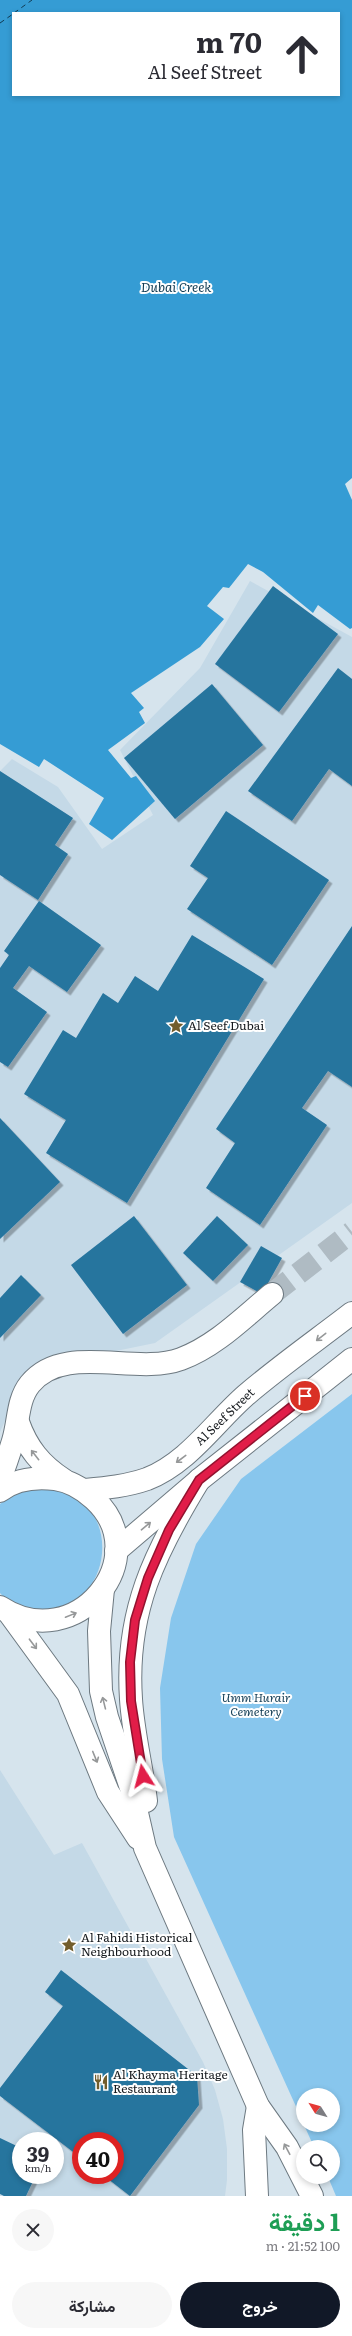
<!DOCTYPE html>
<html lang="ar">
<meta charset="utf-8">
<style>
:root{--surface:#fff;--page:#f7f7f7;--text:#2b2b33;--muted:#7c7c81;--accent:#111827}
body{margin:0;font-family:Literata,Vazirmatn,serif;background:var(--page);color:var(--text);direction:rtl;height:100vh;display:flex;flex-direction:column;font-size:15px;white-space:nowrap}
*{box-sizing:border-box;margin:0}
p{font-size:13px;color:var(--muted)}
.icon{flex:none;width:22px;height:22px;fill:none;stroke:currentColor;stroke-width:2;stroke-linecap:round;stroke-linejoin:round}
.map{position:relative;height:2196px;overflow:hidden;direction:ltr}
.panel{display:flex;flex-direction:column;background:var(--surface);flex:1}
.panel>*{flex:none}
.banner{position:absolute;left:12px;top:12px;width:328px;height:84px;border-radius:0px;box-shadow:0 2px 6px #0003;direction:rtl;background:#fff;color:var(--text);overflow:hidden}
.needle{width:26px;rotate:307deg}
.controls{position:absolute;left:296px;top:2088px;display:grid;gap:8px}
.controls a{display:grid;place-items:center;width:44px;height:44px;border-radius:50%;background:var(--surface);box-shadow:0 2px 6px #0003;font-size:20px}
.speed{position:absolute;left:12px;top:2132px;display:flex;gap:8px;font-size:20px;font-weight:700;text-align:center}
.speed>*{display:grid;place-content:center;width:52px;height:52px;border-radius:50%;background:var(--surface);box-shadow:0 2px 6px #0003;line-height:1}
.speed small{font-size:10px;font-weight:400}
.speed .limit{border:6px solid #d22;background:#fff;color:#111}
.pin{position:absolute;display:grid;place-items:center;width:34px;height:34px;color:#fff;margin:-17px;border:2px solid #fff;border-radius:50%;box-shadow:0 1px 4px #0007}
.me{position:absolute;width:44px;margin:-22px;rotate:351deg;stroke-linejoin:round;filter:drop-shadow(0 0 3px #0008)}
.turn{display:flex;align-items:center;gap:14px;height:84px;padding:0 12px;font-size:18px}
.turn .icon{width:52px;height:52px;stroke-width:2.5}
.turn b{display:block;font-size:28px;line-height:34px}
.round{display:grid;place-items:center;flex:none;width:42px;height:42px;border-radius:21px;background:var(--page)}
.headline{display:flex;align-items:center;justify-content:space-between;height:68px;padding:0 12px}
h1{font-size:24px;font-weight:700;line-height:30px;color:#1e9e55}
.cta{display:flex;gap:8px;margin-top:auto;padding:8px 12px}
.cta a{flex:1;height:46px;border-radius:24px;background:var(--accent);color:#fff;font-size:16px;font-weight:700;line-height:46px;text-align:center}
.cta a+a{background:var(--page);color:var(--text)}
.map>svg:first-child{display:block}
.built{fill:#c4d9e7;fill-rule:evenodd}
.green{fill:#88c6ed}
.water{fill:#359cd4;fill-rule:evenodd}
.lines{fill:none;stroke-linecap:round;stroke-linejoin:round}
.ferry{stroke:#113b53;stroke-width:1;stroke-dasharray:5 4;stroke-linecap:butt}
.building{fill:#27749e;filter:url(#shadow)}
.minor-tunnel{stroke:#afbbc3;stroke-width:22;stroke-dasharray:22 11;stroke-linecap:butt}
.minor-casing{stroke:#6d7981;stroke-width:24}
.minor{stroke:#fff;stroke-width:22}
.oneway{stroke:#969899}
.route-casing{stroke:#92132f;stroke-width:10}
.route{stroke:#e11d48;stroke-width:7}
.labels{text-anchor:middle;stroke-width:4;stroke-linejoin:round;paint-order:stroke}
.poi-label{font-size:12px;fill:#15191d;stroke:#fff;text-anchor:start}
.street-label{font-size:12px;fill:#15191d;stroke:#fff}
.park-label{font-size:12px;font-style:italic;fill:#153f57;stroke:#fff}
.water-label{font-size:13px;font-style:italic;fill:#113b53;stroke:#fff}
</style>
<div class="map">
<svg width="352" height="2196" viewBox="0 0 352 2196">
<defs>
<filter id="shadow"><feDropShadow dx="3.5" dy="3.5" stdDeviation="0" flood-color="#0004"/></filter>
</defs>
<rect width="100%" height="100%" fill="#d6e4ed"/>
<g class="built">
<path d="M250,581L352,637V1203L155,1343L28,1369L0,1432V771L12,759L58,787L102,849L153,815L120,750L200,668Z"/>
<path d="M0,1770L54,1855L82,1843L203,2062L215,2090L223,2119L227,2149V2180L225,2196H0ZM21,2141H55V2175H21ZM81,2141H115V2175H81Z"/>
</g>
<g class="green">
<path d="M352,1394V2196H336L328,2177H333V2147H314L304,2125H333V2095H303V2122L174,1837L162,1759L160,1688L171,1618L196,1544L241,1479Z"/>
<path d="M31,1487C38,1487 46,1486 52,1487C132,1504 110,1622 32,1609C20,1607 8,1603 0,1593V1504L11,1495Z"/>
</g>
<path class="water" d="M0,0H352V478L345,484L352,500V628L350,629L318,605L313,613L263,572L248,564L229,588L223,587L207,606L224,619L200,647L131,693L144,708L139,712L145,723L108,750L131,778L136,776L155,801L112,840L89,824L104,798L44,759L39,767L0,744ZM13,13H339V95H13Z"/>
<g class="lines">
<g class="ferry">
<path d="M14,13L32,0"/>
<path d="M0,23L13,14"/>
</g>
</g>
<g class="building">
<path d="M273,586L338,634L279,712L215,664Z"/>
<path d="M338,668L352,679V786L329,769L292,821L248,791Z"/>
<path d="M212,684L263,745L175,819L124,758Z"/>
<path d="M0,771L73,818L55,845L68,854L38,900L0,875Z"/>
<path d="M226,811L329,880L272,965L187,909L208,878L190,866Z"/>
<path d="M39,901L101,945L67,992L29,966L13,988L47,1012L8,1067L0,1062V968L9,955L4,951Z"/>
<path d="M352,926V1087L328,1071L302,1108L327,1125L260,1225L206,1188L235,1143L216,1129Z"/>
<path d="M192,935L264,979L127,1203L46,1153L66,1120L24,1094L63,1030L76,1038L103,993L118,1003L135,976L158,991Z"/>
<path d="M0,1118L60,1182L0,1239Z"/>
<path d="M134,1216L187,1285L123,1334L71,1265Z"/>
<path d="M217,1216L248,1245L213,1281L183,1253Z"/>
<path d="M261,1246L282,1258L262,1294L240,1282Z"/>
<path d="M21,1275L41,1295L0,1338V1298Z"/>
<path d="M61,1970L197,2076L199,2105L130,2196L103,2175H115V2141H81V2158L0,2096V2088L63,2006L45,1992Z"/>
<path d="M0,2138L21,2148V2175H36L26,2196H4L0,2194Z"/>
</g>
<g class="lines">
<path class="minor-tunnel" d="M272,1294L352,1232"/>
<g class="minor-casing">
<g id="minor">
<path d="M18,1422C27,1448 41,1465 64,1480"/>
<path d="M0,1479C5,1466 9,1454 13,1441C19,1422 17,1400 30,1384C64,1342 135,1376 181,1359C216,1346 244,1317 272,1294"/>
<path d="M84,1490C105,1488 127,1486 147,1479C188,1463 214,1423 246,1395C280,1366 317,1340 352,1313"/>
<path d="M0,1491C15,1479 37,1477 55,1479C70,1481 83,1489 94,1499C157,1557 76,1657 0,1607"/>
<path d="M116,1551L199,1480L352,1359"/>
<path d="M103,1589L99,1631L101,1691L107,1717L132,1791L145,1848L258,2106L287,2147L312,2196"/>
<path d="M9,1613L68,1694L108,1792L138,1838"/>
<path d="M146,1801C142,1767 133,1733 131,1699C125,1612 155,1552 199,1480"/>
<path d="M257,2196L254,2130L258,2106"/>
</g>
</g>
<use href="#minor" class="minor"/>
</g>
<defs><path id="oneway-shaft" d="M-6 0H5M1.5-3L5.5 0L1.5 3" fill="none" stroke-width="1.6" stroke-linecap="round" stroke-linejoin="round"/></defs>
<g class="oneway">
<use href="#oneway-shaft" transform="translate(321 1337) rotate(142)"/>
<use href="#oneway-shaft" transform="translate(35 1455) rotate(-128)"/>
<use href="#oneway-shaft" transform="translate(181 1459) rotate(143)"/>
<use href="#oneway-shaft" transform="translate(146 1526) rotate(-40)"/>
<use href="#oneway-shaft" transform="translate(71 1615) rotate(-22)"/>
<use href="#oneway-shaft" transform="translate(33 1644) rotate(53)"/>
<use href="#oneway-shaft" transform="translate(104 1703) rotate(-104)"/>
<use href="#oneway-shaft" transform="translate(95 1757) rotate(68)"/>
<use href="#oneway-shaft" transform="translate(287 2149) rotate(-118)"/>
</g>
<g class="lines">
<g class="route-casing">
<path id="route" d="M143,1776L131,1701L130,1662L135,1620L148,1578L169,1530L199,1480L305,1396"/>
</g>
<use href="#route" class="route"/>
</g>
<defs>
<g id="sight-bare" transform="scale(1.2)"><path d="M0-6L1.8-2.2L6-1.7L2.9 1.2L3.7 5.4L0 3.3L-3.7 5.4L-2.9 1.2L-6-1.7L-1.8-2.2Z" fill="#725d2c" stroke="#fff" stroke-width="2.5" paint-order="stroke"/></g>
<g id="restaurant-bare" transform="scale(1.2)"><path d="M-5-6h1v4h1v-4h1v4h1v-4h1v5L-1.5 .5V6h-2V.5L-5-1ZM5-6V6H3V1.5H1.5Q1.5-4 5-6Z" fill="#725d2c" stroke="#fff" stroke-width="2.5" paint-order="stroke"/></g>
</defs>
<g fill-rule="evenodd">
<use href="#sight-bare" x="176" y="1026"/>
<use href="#sight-bare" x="69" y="1945"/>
<use href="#restaurant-bare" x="101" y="2082"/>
</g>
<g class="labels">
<g class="poi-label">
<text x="188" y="1030">Al Seef Dubai</text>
<text x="81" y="1942">Al Fahidi Historical<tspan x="81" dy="14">Neighbourhood</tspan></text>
<text x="113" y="2079">Al Khayma Heritage<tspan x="113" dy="14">Restaurant</tspan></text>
</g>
<g class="street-label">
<text transform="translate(225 1417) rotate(-44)" y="4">Al Seef Street</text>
</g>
<g class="park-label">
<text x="256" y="1702">Umm Hurair<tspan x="256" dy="14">Cemetery</tspan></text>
</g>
<g class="water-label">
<text x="176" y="292">Dubai Creek</text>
</g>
</g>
</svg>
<div class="controls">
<a><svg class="needle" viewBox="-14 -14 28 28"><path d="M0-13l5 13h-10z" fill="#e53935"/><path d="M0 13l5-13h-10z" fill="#7c7c81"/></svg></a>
<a><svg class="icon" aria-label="search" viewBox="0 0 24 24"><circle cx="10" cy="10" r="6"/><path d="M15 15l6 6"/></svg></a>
</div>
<div class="speed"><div>39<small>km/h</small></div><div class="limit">40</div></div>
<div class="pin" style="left:305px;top:1396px;background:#d93025"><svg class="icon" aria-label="arrive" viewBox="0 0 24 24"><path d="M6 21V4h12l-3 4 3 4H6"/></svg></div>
<svg class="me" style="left:143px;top:1776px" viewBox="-20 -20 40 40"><path d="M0-17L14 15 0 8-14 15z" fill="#e11d48" stroke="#fff" stroke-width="4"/></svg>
<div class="banner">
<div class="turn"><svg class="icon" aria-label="ahead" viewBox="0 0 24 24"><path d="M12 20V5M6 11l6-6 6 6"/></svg><div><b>70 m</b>Al Seef Street</div></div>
</div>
</div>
<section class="panel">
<div class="headline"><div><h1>1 دقيقة</h1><p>100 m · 21:52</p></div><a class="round"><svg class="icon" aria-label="close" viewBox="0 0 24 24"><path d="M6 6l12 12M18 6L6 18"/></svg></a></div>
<div class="cta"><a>خروج</a><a>مشاركة</a></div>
</section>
